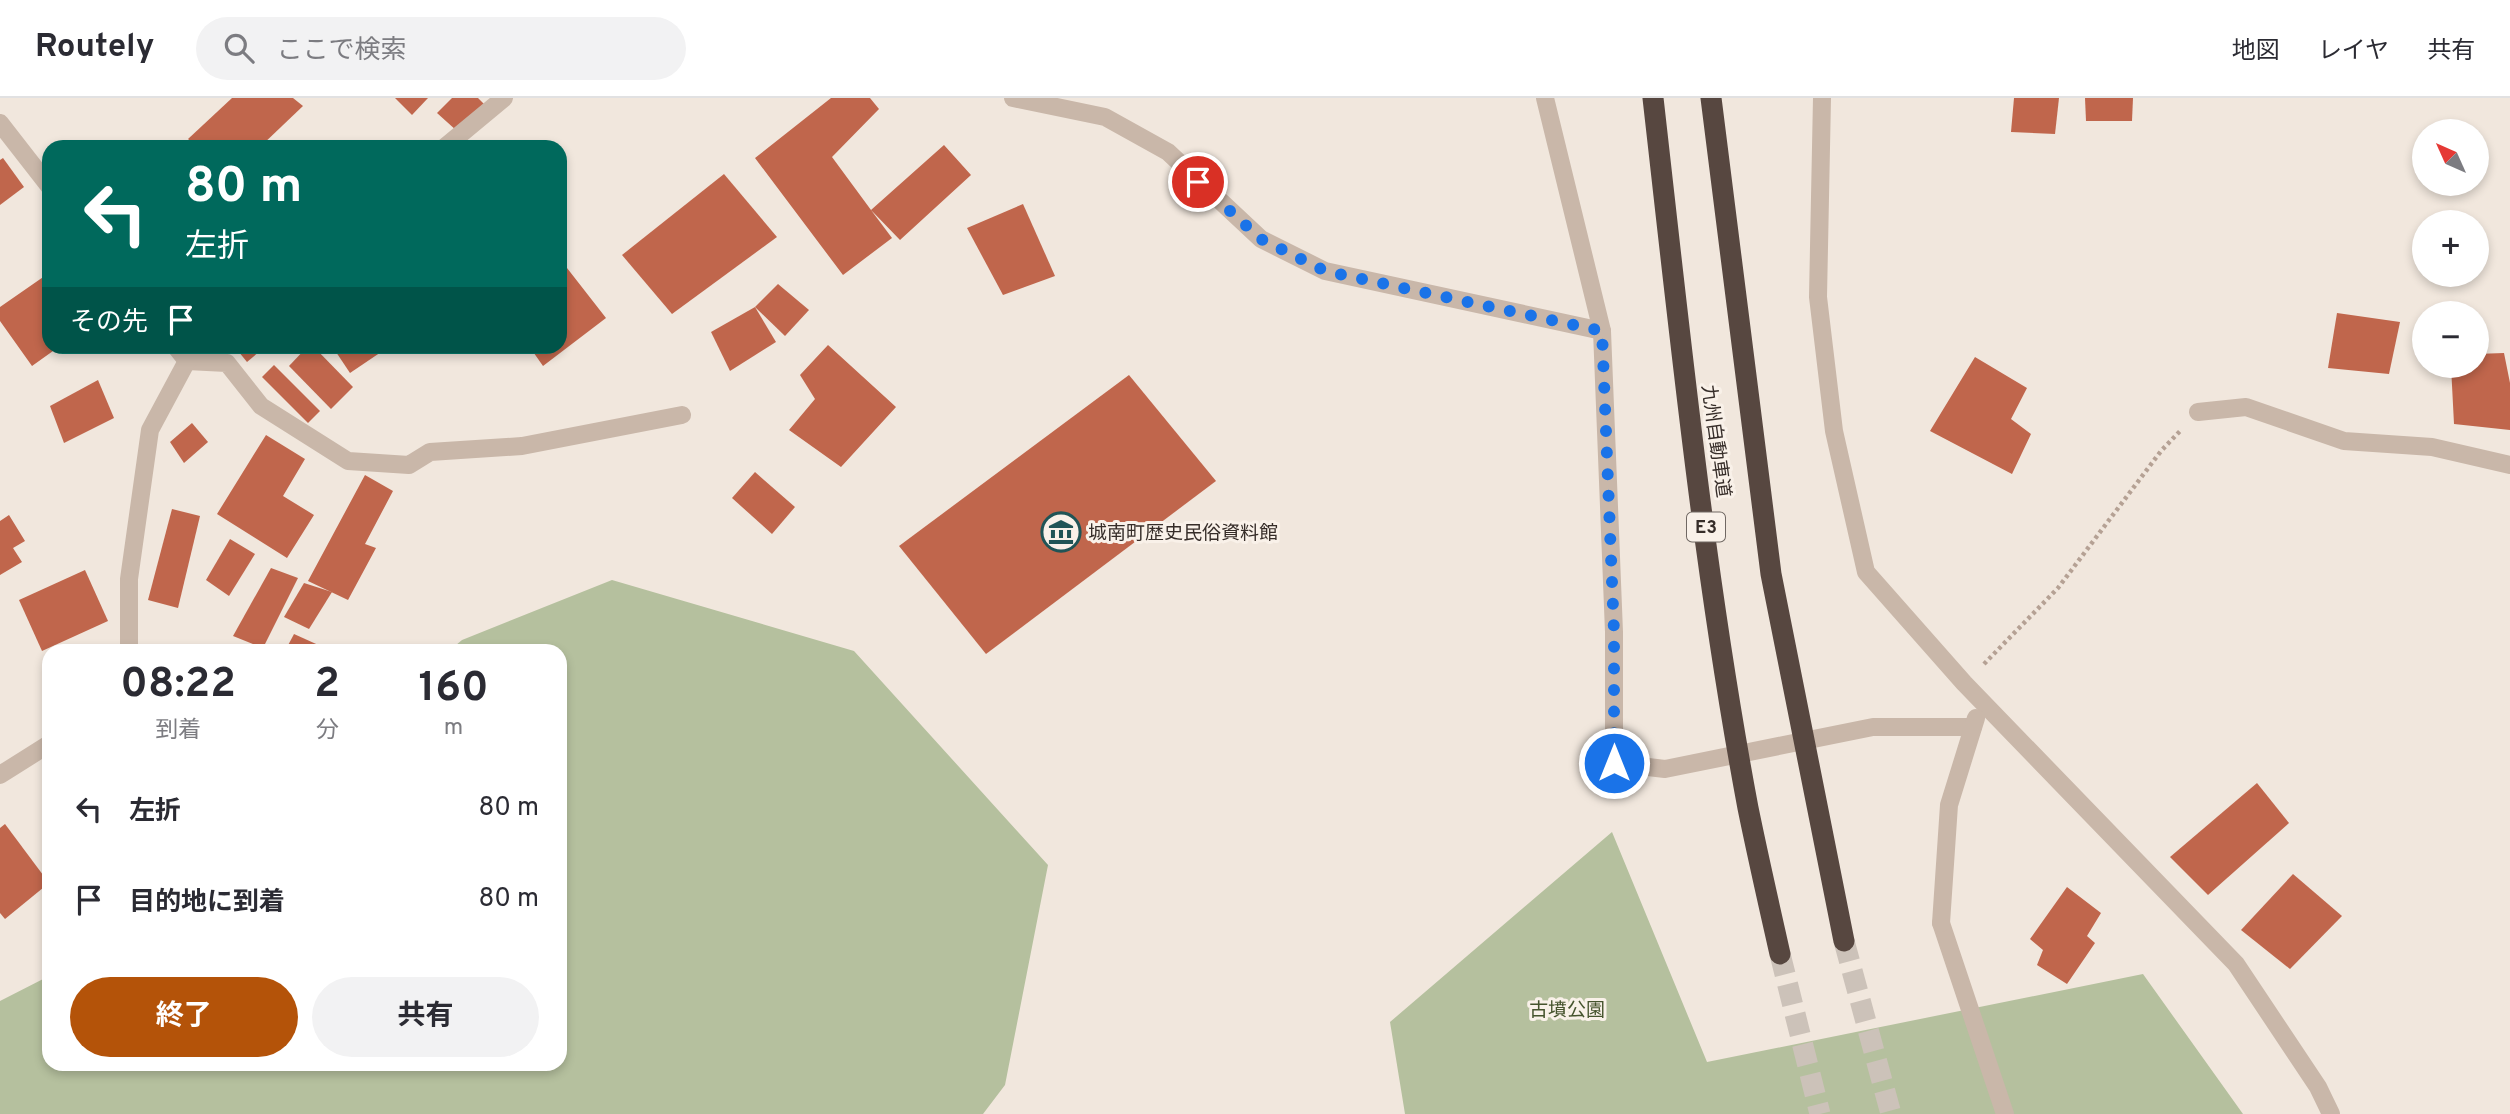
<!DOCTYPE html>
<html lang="ja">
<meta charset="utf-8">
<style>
:root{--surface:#fff;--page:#f2f2f3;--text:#2b2b33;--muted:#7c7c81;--line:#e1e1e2;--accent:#b45309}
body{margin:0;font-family:Overpass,"Noto Sans JP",sans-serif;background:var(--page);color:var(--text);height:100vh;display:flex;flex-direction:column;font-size:26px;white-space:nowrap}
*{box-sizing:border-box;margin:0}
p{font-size:23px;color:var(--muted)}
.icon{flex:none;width:38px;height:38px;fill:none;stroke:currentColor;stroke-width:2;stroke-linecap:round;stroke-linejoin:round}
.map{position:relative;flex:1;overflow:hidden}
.panel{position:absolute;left:42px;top:546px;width:525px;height:427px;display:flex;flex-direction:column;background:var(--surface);border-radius:21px;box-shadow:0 4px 10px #0003}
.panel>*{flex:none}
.hud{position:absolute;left:42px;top:42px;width:525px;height:214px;border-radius:21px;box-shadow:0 4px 10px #0003;background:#00695c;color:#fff;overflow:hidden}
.needle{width:46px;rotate:315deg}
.fabs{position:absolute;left:2412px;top:21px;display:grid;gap:14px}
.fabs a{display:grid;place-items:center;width:77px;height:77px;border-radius:50%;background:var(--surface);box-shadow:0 4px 10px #0003;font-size:35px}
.pin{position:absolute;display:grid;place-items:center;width:60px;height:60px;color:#fff;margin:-30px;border:4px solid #fff;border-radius:50%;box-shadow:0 2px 7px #0007}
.me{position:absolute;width:77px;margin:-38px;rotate:0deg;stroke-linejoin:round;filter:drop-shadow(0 0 5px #0008)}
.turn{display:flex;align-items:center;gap:24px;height:147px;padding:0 28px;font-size:32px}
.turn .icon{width:91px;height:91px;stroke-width:2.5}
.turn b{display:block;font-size:49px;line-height:60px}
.then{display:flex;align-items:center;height:66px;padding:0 28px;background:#0003;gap:14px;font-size:26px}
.eta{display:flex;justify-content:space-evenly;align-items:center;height:119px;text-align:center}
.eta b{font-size:42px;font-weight:700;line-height:49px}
.cta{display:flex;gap:14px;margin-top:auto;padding:14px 28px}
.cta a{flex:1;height:80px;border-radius:42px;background:var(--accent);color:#fff;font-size:28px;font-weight:700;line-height:80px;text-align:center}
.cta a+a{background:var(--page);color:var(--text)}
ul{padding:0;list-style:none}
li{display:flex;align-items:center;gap:21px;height:91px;padding:0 28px}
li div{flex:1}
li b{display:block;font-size:26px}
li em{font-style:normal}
header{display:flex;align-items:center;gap:42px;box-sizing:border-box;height:98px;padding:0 35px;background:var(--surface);border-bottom:2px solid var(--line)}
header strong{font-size:33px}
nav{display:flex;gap:38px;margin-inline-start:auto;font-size:24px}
.search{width:490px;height:63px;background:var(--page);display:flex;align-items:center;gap:18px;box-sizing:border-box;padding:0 24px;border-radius:38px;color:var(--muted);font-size:26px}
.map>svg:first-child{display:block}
.green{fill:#b5c09e}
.building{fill:#c0664c}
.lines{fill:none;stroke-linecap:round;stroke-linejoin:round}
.motorway-tunnel{stroke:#ccc2b9;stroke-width:21;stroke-dasharray:21 10;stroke-linecap:butt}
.path{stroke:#b5a194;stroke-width:4.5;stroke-dasharray:3.5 3.5;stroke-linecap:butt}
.service{stroke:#c9b7a9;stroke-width:18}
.minor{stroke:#c9b7a9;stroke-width:18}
.motorway{stroke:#574740;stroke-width:21}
.route{stroke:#1a73e8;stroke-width:12;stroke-dasharray:0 21.6}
.labels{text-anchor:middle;stroke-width:6;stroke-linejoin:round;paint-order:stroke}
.shield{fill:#f9f1e9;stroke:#706863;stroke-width:2}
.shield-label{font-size:18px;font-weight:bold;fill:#362d29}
.street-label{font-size:19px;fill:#362d29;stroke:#f9f1e9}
.poi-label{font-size:19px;fill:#362d29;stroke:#f9f1e9;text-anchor:start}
.park-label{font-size:19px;fill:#46542e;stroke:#f9f1e9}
</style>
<header>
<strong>Routely</strong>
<div class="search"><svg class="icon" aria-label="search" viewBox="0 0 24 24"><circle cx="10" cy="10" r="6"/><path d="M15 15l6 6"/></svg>ここで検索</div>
<nav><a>地図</a><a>レイヤ</a><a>共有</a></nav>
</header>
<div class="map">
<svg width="2510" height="1016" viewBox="0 0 2510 1016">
<rect width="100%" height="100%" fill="#f1e7dd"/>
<g class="green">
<path d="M612,482L854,553L1048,767L1005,987L983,1016H0V903L49,878V966H560V553H449L462,542Z"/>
<path d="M1612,734L1707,964L2143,876L2243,1016H1405L1390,924Z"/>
</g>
<g class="building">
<path d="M232,0H293L303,8L260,49H197L188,41Z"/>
<path d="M395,0H428L412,17Z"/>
<path d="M452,0H478L486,8L457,33L437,15Z"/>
<path d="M831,0H870L879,11L832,59L871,112L944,47L971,77L900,142L871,112L892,140L843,177L755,60Z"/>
<path d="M2014,0H2059L2055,36L2011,34Z"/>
<path d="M2085,0H2133L2132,23H2086Z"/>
<path d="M3,60L24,89L0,107V62Z"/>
<path d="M724,76L777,139L672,216L622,157Z"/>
<path d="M1023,106L1055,178L1003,197L967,130Z"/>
<path d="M567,170L606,220L543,268L529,248H560V176Z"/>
<path d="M49,175V248H60L32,268L0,223V209Z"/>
<path d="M778,186L809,212L785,238L755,209Z"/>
<path d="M755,209L776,244L730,273L711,234Z"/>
<path d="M2337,215L2400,224L2389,276L2328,270Z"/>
<path d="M828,247L896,309L841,369L789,332L815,301L800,277Z"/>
<path d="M234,248H266L247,264Z"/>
<path d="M308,248H313L353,289L331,311L289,268Z"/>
<path d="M332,248H390L350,275Z"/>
<path d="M2504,255L2510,285V332L2454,326L2451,268H2476V256Z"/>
<path d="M1975,259L2027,290L2011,321L2031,336L2012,376L1930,333Z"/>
<path d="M274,267L320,313L308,325L262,279Z"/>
<path d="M1129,277L1216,383L986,556L899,448Z"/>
<path d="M98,282L114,320L64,345L50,308Z"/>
<path d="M192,325L208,344L184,365L170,344Z"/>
<path d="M266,337L305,361L283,398L314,417L287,460L217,416Z"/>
<path d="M755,374L795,409L772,436L732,400Z"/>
<path d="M365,377L393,393L365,446L376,450L348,502L308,483Z"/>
<path d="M172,411L200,418L178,510L148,502Z"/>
<path d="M9,417L25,443L13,450L22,464L0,477V423Z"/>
<path d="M230,441L255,456L229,498L206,482Z"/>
<path d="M271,470L298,480L263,550L233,538Z"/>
<path d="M85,472L108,523L42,553L19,502Z"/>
<path d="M304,485L332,494L309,531L284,519Z"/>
<path d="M294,536L325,550L323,553H285Z"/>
<path d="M2257,685L2289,725L2208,797L2170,759Z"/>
<path d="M5,726L49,785L5,821L0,815V730Z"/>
<path d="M2293,776L2342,818L2290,871L2241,832Z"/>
<path d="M2067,789L2101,815L2087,838L2095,845L2067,886L2037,867L2043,852L2030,841Z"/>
</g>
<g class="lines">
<g class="motorway-tunnel">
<path d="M1844,843L1891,1016"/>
<path d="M1780,856L1820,1016"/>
</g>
<path class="path" d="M1984,566L2058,490L2161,353L2181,332"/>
<path class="service" d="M1941,825L2005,1016"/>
<g class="minor">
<path d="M1013,0L1105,19L1168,54L1261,141L1325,173L1602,233"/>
<path d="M1545,0L1602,233L1614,534V665L1665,671L1873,629H1973"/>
<path d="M1822,0L1818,199L1834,333L1866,474L1964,585L2236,866L2318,989L2331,1016"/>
<path d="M0,25L49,88"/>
<path d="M445,49L504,0"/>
<path d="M175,248L187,263L227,265L261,308L348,363L409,367L430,354L522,348L682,317"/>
<path d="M2198,314L2246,309L2344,343L2432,349L2510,367"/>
<path d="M129,553V481L150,332L187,263L205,248"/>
<path d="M0,677L49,646"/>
<path d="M1941,825L1949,707L1976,620"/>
</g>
<g class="motorway">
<path d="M1653,0C1680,237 1704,476 1748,710C1758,759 1769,807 1780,856"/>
<path d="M1711,0L1771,476L1844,843"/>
</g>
</g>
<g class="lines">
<path class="route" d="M1198,84L1261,141L1325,173L1602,233L1614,534V665"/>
</g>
<defs>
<g id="museum-ring" transform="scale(2.0125)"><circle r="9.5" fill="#f9f1e9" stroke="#205456" stroke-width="1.5"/><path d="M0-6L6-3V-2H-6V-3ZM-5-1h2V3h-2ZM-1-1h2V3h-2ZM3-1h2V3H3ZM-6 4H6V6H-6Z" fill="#205456"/></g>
</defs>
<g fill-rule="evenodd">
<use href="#museum-ring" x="1061" y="434"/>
</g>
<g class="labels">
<rect class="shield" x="1687" y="414.5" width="38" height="29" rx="5"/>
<g class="shield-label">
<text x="1706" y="435">E3</text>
</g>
<g class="street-label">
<text transform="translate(1717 343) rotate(82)" y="7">九州自動車道</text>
</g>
<g class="poi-label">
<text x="1088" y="441">城南町歴史民俗資料館</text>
</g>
<g class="park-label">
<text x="1567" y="918">古墳公園</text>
</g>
</g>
</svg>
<div class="fabs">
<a><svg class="needle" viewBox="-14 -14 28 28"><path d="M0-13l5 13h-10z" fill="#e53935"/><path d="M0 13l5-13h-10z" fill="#7c7c81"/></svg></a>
<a>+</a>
<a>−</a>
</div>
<div class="pin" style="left:1198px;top:84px;background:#d93025"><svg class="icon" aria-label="arrive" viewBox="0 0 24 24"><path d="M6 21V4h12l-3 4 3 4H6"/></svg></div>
<svg class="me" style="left:1614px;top:665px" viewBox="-20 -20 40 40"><circle r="17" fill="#1a73e8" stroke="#fff" stroke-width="3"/><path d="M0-11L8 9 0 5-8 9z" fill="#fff"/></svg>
<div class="hud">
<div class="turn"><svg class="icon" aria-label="left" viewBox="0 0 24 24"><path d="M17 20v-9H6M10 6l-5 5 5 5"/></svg><div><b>80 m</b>左折</div></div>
<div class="then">その先<svg class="icon" aria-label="arrive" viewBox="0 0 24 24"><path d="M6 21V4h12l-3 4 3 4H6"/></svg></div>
</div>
<section class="panel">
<div class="eta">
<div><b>08:22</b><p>到着</p></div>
<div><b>2</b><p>分</p></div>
<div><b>160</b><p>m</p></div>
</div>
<ul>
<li><svg class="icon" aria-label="left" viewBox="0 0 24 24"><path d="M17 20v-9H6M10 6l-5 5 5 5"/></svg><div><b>左折</b></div><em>80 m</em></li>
<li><svg class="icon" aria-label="arrive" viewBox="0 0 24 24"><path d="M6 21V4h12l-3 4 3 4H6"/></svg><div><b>目的地に到着</b></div><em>80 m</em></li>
</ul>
<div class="cta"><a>終了</a><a>共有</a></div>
</section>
</div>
